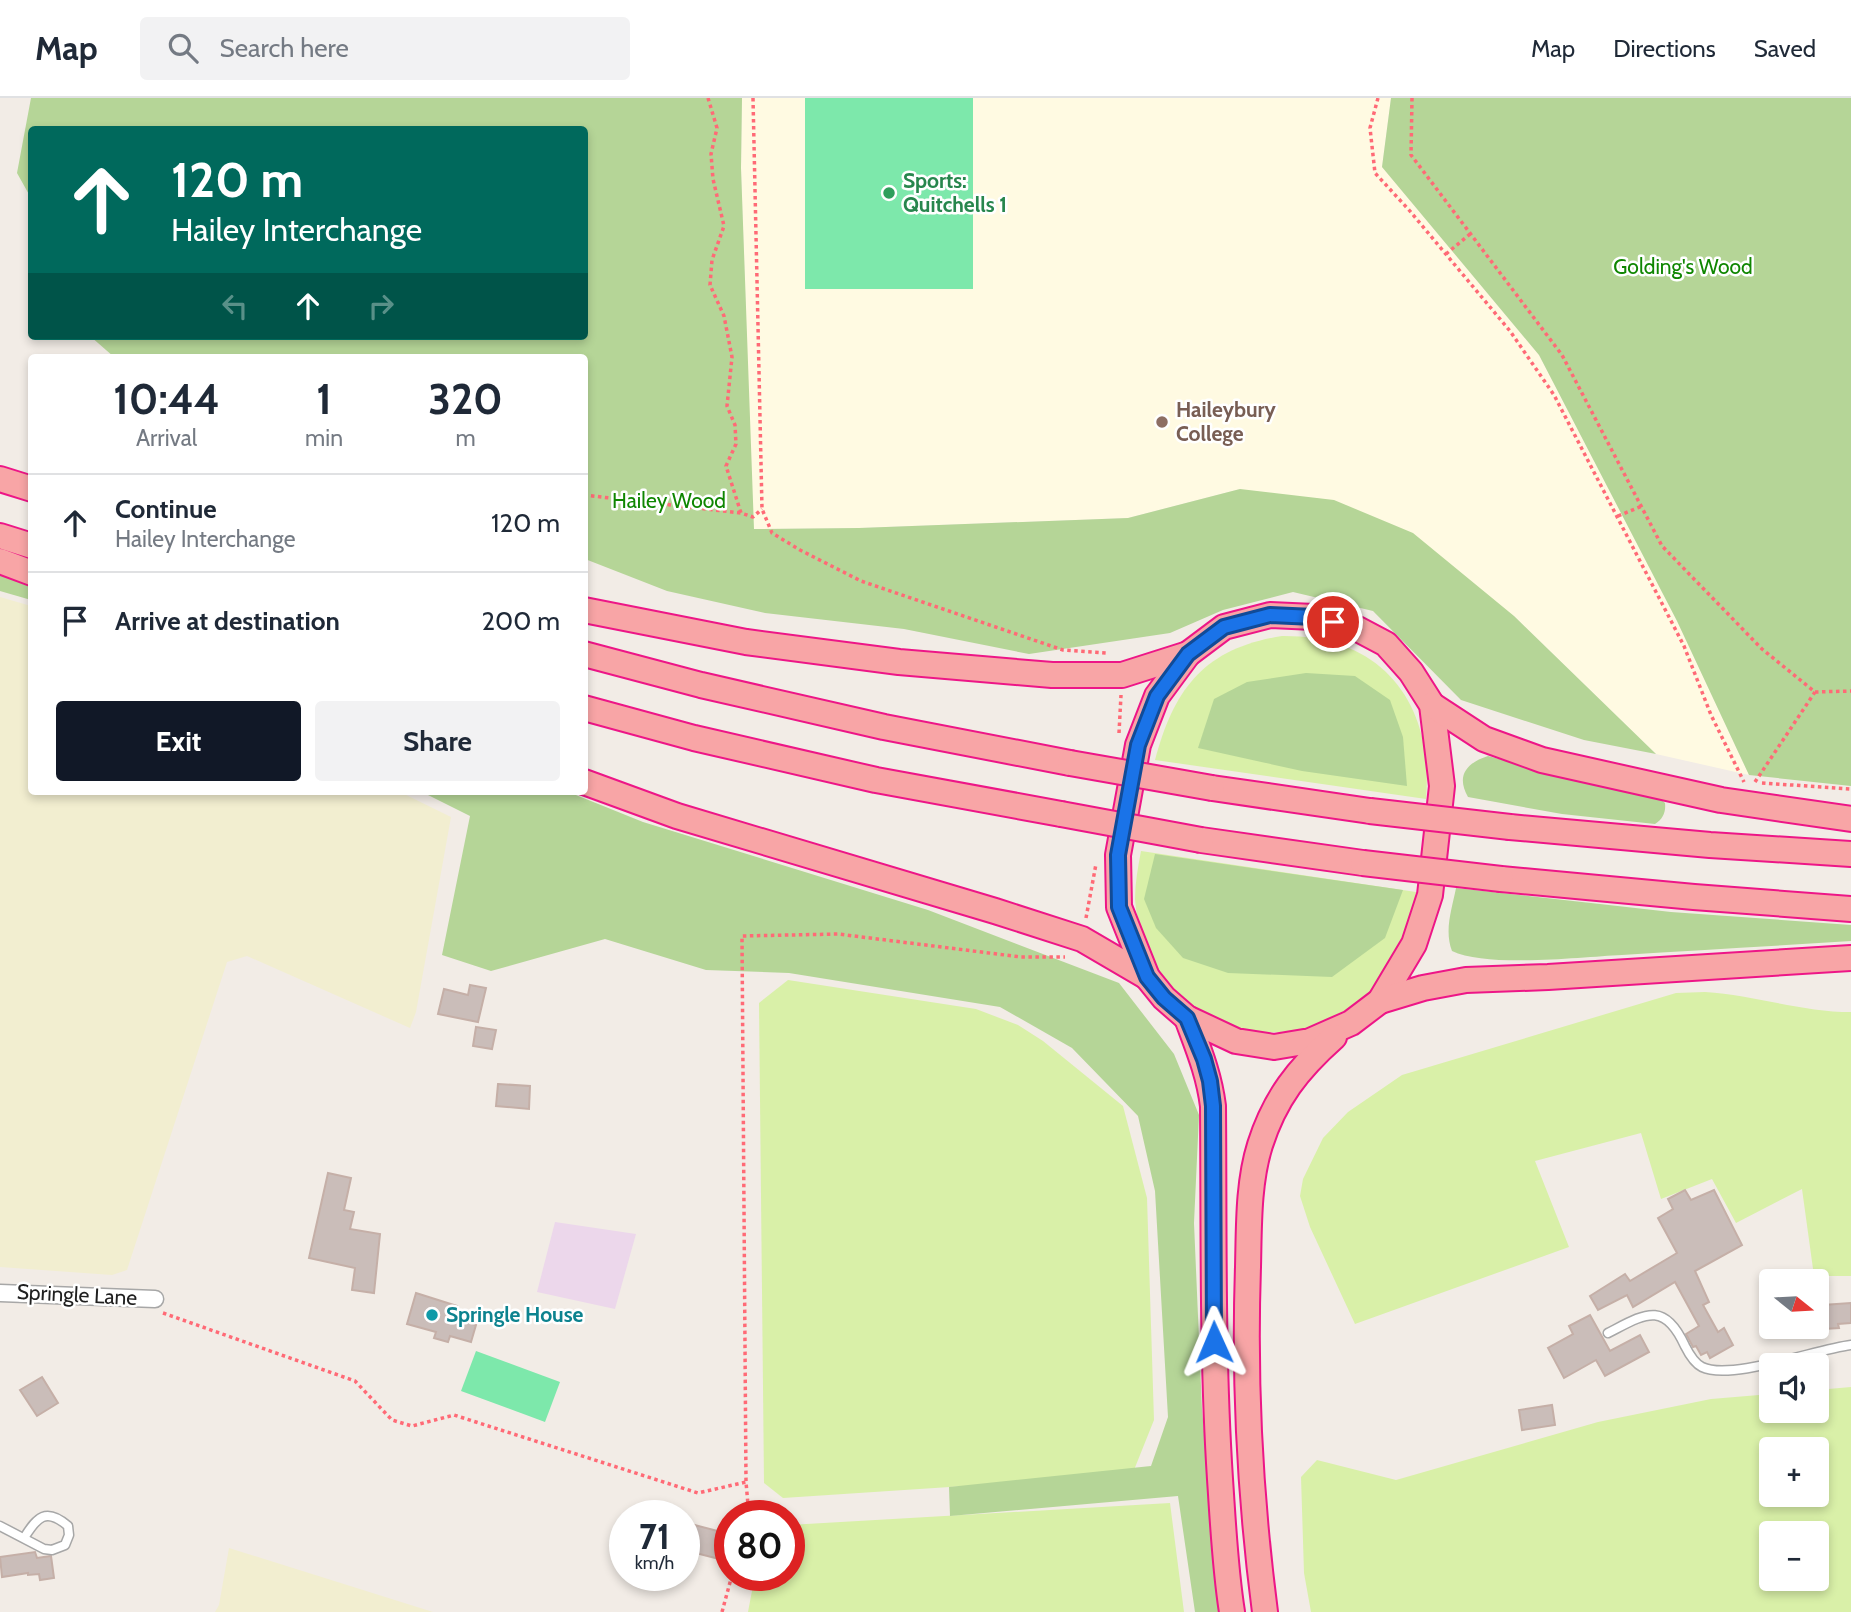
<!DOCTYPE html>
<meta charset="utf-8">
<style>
:root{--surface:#fff;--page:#f2f2f3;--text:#1f2937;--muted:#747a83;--line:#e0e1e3;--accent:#111827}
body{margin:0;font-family:Cabin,sans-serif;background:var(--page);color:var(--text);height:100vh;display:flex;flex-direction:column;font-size:26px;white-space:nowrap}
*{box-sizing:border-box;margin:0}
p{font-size:23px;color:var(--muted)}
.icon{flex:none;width:38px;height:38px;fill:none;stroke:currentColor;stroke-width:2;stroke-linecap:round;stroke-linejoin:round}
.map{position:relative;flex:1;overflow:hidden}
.panel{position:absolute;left:28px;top:256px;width:560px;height:441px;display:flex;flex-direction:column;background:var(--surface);border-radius:7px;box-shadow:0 4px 10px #0003}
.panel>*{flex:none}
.banner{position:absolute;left:28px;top:28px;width:560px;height:214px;border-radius:7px;box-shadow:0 4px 10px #0003;background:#00695c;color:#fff;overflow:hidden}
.needle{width:46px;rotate:108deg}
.controls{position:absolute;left:1759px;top:1171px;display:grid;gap:14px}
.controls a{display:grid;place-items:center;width:70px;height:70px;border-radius:7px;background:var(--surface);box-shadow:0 4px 10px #0003;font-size:35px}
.speed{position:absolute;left:609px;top:1402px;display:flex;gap:14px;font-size:35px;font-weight:700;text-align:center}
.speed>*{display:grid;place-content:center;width:91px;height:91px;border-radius:50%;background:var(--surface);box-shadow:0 4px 10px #0003;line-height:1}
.speed small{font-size:18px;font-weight:400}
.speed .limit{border:10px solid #d22;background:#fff;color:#111}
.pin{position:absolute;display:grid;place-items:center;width:60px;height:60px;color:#fff;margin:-30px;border:4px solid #fff;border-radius:50%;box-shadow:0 2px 7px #0007}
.me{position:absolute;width:77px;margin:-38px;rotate:359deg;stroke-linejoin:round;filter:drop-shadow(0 0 5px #0008)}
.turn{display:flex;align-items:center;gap:24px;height:147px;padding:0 28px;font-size:32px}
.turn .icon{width:91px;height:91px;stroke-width:2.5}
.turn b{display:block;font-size:49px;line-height:60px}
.lanes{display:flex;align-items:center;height:66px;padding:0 28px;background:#0003;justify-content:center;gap:35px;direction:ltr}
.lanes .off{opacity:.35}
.eta{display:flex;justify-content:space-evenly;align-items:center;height:119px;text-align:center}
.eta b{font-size:42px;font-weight:700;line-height:49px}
.cta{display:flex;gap:14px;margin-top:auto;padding:14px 28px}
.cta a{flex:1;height:80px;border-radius:7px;background:var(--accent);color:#fff;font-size:28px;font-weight:700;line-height:80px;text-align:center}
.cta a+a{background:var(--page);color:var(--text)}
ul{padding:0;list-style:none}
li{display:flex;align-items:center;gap:21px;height:98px;padding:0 28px;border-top:2px solid var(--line)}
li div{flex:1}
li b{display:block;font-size:26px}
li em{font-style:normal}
header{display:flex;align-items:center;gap:42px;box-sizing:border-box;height:98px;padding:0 35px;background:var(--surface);border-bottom:2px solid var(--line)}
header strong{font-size:33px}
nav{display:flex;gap:38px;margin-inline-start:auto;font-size:24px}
.search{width:490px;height:63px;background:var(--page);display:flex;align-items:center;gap:18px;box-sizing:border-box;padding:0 24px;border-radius:7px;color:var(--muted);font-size:26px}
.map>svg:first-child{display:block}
.industrial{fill:#ecd7eb}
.education{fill:#fffae2}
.farmland{fill:#f2eed0}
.grass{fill:#d9f0a8;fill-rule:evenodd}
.forest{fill:#b5d597}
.pitch{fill:#7de8ab}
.building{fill:#cabdb9;stroke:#c5afa7;stroke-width:2}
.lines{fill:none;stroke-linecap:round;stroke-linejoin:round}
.service-casing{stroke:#a7a7a7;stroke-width:11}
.minor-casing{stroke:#a7a7a7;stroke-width:19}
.trunk-casing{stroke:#ed1687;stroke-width:28}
.path{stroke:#ff6a76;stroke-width:3.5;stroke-dasharray:3.5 3.5;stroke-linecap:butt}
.service{stroke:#fff;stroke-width:8}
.minor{stroke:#fff;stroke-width:16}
.trunk{stroke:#f8a5a6;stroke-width:24}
.trunk-bridge-casing{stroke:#ed1687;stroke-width:28;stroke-linecap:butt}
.trunk-bridge{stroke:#f8a5a6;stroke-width:24}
.route-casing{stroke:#114b97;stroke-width:18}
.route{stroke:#1a73e8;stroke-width:12}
.leisure-dot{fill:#2e9e5b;stroke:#fff;stroke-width:2.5}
.education-dot{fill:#8d6e63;stroke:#fff;stroke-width:2.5}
.culture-dot{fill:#0f9aa8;stroke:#fff;stroke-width:2.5}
.labels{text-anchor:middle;stroke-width:5;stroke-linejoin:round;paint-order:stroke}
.leisure-label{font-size:21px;font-weight:bold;fill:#27864d;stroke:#fff;text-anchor:start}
.park-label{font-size:21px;fill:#0f8601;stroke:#fff}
.education-label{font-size:21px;font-weight:bold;fill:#785e54;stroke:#fff;text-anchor:start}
.street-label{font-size:21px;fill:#202020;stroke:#fff}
.culture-label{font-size:21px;font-weight:bold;fill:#0d838f;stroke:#fff;text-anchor:start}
</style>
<header>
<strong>Map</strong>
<div class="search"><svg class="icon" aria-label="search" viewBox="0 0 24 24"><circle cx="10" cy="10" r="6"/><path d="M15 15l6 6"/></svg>Search here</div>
<nav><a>Map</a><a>Directions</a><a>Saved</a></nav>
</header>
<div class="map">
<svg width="1851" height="1514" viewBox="0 0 1851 1514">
<rect width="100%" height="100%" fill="#f2ece6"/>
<path class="industrial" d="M555,1124L636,1136L615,1211L537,1194Z"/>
<path class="education" d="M742,0H1391L1382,69L1539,257L1677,523L1749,677L1656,656L1514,518L1240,391L1128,420L859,430L753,431L741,70Z"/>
<g class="farmland">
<path d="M0,499L31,508L32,693H398L451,719L416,914L410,930L247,858L227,864L127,1172L112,1177L0,1169Z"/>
<path d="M229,1450L433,1514H215L219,1507Z"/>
</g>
<g class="grass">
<path d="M1282,538C1382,537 1434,605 1426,701L1155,662C1174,590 1205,550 1282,538Z"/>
<path d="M1141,753L1416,794C1414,809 1413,826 1407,841C1363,942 1236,970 1164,880C1147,858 1137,829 1135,801C1135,785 1138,769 1141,753Z"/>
<path d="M788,882L976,911L1018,927L1043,943L1123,1008L1147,1100L1154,1322L1132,1377L783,1400L764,1385L759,905Z"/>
<path d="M1705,894C1754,897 1802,914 1851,914V1178H1814L1802,1091L1736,1125L1712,1081L1661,1101L1641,1035L1535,1063L1569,1149L1355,1226L1310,1129L1300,1098L1303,1081L1323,1040L1348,1014L1402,977L1676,895Z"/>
<path d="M1851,1289V1514H1311L1304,1475L1301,1379L1317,1362L1396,1382L1598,1324L1711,1301L1771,1296V1312H1816L1817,1292ZM1816,1351V1396H1771V1351ZM1771,1435H1816V1480H1771Z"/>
<path d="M1170,1405L1184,1514H748L755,1477H789V1427Z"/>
</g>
<g class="forest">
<path d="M31,0H742L741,70L754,431L859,430L1128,420L1240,391L1334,402L1413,435L1514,518L1656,656L1584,642L1461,602L1373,513L1293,494L1223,512L1170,535L1029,556L904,531L765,515L667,493L585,461L584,259H114L90,238H584V32H32L31,100L17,75Z"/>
<path d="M1391,0H1851V688L1749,677L1677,523L1539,257L1382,69Z"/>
<path d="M0,469L31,481V502L0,493Z"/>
<path d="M1306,575L1355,578L1390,602L1403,639L1407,688L1302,673L1198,650L1214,601L1247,584Z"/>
<path d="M1488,658L1536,671L1658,698L1665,705C1666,714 1663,721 1655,726L1562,716L1468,699C1456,678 1466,665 1488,658Z"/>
<path d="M420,693H566L643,724L928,812L1119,885L1174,956L1199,1017L1194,1125L1202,1311L1220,1514H1195L1178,1398L950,1418L949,1389L1151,1368L1168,1319L1155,1093L1138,1018L1072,950L1000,909L789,875L706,872L605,841L491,873L442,857L470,718Z"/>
<path d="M1155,756L1403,792L1385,840L1332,879L1228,875L1183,860L1156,830L1144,801Z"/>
<path d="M1456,790L1671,814L1851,827V843C1775,848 1698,852 1622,857C1580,859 1487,870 1452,853C1444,832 1452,811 1456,790Z"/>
</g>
<g class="pitch">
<rect x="805" y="0" width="168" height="191"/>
<path d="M476,1253L560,1284L545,1324L461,1293Z"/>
</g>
<g class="building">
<path d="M470,887L486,890L478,924L438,916L444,891L468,897Z"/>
<path d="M476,929L496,932L492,951L473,948Z"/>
<path d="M498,986L530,988L529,1011L496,1008Z"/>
<path d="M328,1075L351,1080L344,1112L354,1114L350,1131L380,1136L374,1195L352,1192L355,1170L309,1160Z"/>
<path d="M1685,1092L1691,1102L1714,1092L1742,1147L1695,1173L1709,1204L1703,1207L1718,1234L1724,1230L1733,1247L1710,1260L1707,1254L1701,1257L1696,1248L1693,1249L1686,1236L1699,1228L1675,1184L1633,1209L1627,1197L1598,1212L1590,1198L1625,1176L1630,1183L1677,1155L1658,1120L1673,1111L1668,1101Z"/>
<path d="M416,1195L457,1208L454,1221L476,1227L471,1244L450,1238L448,1244L434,1240L436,1234L407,1226Z"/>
<path d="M1851,1205V1225L1838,1226L1839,1230L1824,1231L1823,1207Z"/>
<path d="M1590,1217L1610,1253L1640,1237L1649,1254L1605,1278L1596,1262L1564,1280L1548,1250L1573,1236L1569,1228Z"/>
<path d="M42,1279L58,1305L37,1318L20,1292Z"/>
<path d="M1552,1307L1555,1327L1522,1332L1519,1312Z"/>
<path d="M687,1425L729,1436L723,1462L684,1452Z"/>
<path d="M35,1454L37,1460L51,1458L54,1480L40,1482L39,1476L28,1477V1475L2,1479L0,1459Z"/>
</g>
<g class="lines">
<g class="service-casing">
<g id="service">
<path d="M1608,1235C1645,1216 1664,1202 1685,1248C1689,1256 1694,1265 1702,1269C1731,1283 1817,1251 1851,1247"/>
<path d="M0,1428L44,1451L52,1452L65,1447L69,1437L68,1428C46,1409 37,1419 24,1440"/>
</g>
</g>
<g class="minor-casing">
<path id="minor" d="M0,1195L155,1201"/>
</g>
<g class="trunk-casing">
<g id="trunk">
<path d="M0,381L32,391"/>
<path d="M0,438L32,448"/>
<path d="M0,463L32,475"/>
<path d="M584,512L746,544L899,564L1052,577H1122L1188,556"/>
<path d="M1270,517L1314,519L1352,528L1386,546L1411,574L1432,607L1442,688L1430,797L1414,846L1380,903L1351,925L1310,943L1274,949L1236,943L1187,920L1164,900L1147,879L1119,809L1118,757L1138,647L1157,598L1188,556L1224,529Z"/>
<path d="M584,556L701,587L884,629L1070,665"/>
<path d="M1432,607L1484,641L1542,662L1721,702L1851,721"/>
<path d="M584,610L694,640L876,682L1061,716"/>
<path d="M584,684L677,718L995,813L1082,841L1147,879"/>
<path d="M1212,690L1370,713"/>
<path d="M1510,729L1710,747L1851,756"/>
<path d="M1201,742L1363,765"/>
<path d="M1501,781L1694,799L1851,811"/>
<path d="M1380,903L1423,890L1466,882L1548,879L1851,860"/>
<path d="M1187,920C1198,950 1209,976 1213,1008C1214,1132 1212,1257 1220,1381C1223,1425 1225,1470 1232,1514"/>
<path d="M1265,1514C1250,1399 1244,1284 1248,1169C1249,1129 1248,1085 1260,1047C1275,1000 1298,971 1334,939"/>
</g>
</g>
<g class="path">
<path d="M708,0L717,30L711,56L713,81L724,128L712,162L710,187L724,218L732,259L727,308L735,327L736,346L726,368L741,415L753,419L762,411"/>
<path d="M753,0L762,411L772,435L800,452L861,483L1063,552L1107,555"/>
<path d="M1378,0L1370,30L1375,75L1409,112L1510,233L1554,297L1684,548L1711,617L1744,684"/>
<path d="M1412,0L1411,57L1562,257L1662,448L1762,551L1815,594L1851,593"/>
<path d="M1446,156L1470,136"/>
<path d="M584,397L741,415"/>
<path d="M1618,418L1642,408"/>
<path d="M1119,635L1121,597"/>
<path d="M1755,684L1815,594"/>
<path d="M1762,685L1851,691"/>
<path d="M1086,820L1096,766"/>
<path d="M163,1215L355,1283L392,1322L412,1328L454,1317L698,1395L746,1384"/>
<path d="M749,1418L746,1384L742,838L838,836L1021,859H1065"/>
<path d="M722,1514L732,1477"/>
</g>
<use href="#service" class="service"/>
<use href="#minor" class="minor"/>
<use href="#trunk" class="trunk"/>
<g class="trunk-bridge-casing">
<g id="trunk-bridge">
<path d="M1070,665L1212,690"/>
<path d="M1370,713L1510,729"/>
<path d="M1061,716L1201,742"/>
<path d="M1363,765L1501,781"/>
</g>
</g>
<use href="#trunk-bridge" class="trunk-bridge"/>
</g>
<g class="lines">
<g class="route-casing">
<path id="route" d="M1214,1244L1213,1008L1210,983L1204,961L1187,920L1164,900L1147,879L1119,809L1118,757L1138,647L1157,598L1188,556L1224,529L1270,517L1314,519L1333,524"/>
</g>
<use href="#route" class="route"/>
</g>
<circle class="leisure-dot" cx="889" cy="95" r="7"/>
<circle class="education-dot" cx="1162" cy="324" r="7"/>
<circle class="culture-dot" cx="432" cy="1217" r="7"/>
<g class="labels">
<g class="leisure-label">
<text x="903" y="90">Sports:<tspan x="903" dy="24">Quitchells 1</tspan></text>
</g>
<g class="park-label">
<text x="1683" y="176">Golding's Wood</text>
<text x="669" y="410">Hailey Wood</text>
</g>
<g class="education-label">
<text x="1176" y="319">Haileybury<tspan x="1176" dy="24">College</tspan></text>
</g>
<g class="street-label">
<text transform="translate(77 1197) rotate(3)" y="7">Springle Lane</text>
</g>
<g class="culture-label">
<text x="446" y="1224">Springle House</text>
</g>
</g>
</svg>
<div class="controls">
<a><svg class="needle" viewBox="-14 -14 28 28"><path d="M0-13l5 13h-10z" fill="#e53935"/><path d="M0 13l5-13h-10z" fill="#747a83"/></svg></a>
<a><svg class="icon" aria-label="sound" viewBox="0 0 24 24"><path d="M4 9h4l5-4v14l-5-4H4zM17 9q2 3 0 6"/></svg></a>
<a>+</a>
<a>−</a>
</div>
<div class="speed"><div>71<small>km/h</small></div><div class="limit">80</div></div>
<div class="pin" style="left:1333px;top:524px;background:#d93025"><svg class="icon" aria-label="arrive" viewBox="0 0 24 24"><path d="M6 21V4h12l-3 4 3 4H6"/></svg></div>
<svg class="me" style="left:1214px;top:1244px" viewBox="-20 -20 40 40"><path d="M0-17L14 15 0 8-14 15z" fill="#1a73e8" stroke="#fff" stroke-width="4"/></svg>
<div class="banner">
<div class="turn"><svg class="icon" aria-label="ahead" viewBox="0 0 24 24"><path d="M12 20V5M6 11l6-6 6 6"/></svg><div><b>120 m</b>Hailey Interchange</div></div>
<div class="lanes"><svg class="icon off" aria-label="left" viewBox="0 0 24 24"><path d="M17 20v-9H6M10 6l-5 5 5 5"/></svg><svg class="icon" aria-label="ahead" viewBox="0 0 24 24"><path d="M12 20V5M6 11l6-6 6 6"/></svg><svg class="icon off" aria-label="right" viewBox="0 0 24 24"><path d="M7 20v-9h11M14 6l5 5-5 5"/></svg></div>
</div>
<section class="panel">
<div class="eta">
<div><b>10:44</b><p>Arrival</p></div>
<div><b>1</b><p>min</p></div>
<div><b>320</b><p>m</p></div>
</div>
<ul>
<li><svg class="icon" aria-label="ahead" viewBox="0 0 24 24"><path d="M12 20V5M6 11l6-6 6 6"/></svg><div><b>Continue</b><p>Hailey Interchange</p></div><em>120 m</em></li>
<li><svg class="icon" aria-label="arrive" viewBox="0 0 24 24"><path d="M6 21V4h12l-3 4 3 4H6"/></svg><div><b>Arrive at destination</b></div><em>200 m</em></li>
</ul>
<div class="cta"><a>Exit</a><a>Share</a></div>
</section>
</div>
